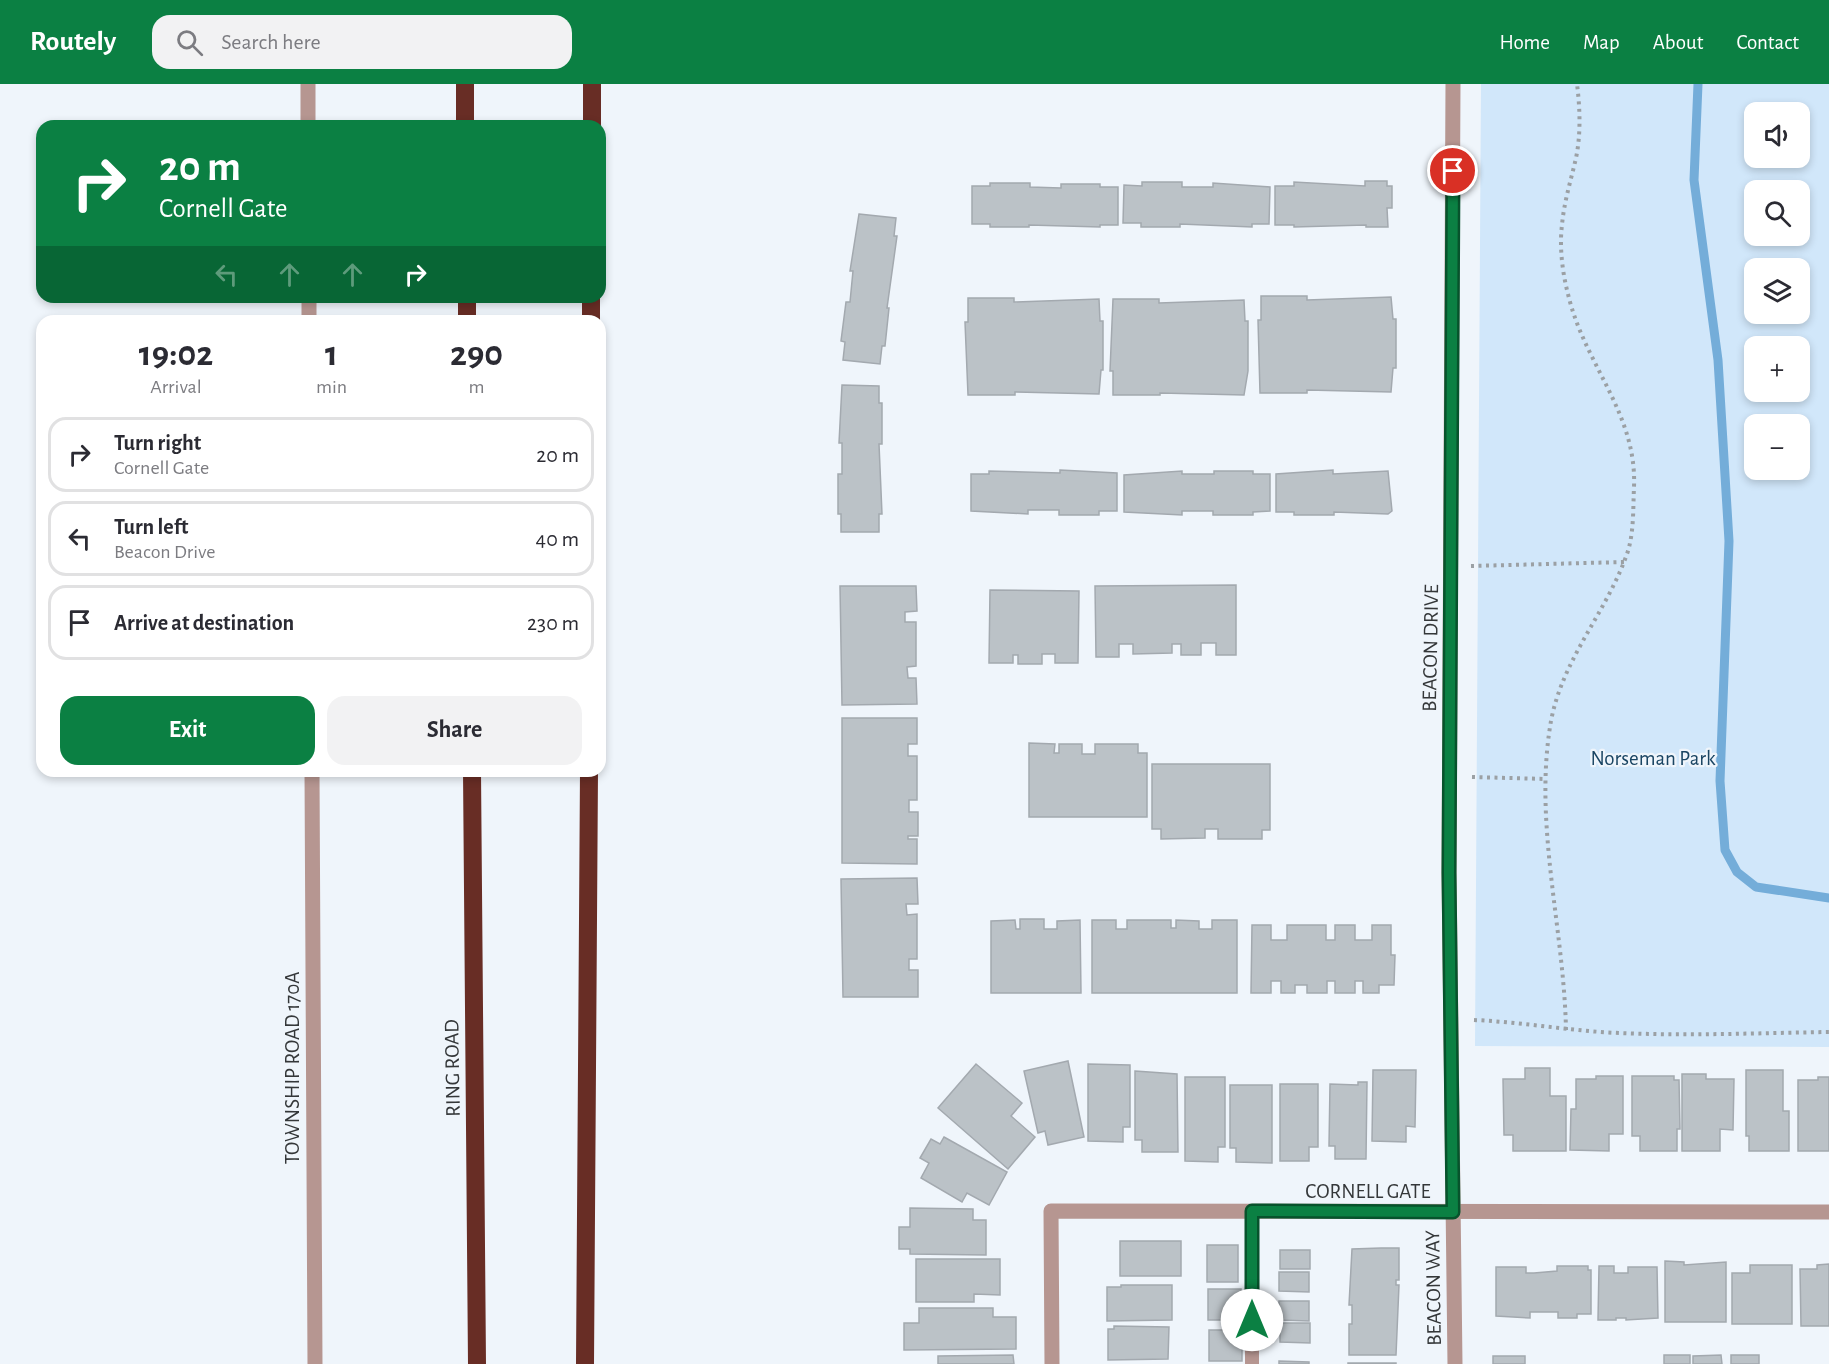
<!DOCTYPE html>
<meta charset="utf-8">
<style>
:root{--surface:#fff;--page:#f2f2f3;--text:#2b2b33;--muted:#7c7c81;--line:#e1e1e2;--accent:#0b8043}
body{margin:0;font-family:"Alegreya Sans",sans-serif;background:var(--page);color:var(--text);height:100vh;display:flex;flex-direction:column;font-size:22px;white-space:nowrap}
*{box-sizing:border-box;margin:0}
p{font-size:20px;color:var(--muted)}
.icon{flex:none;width:33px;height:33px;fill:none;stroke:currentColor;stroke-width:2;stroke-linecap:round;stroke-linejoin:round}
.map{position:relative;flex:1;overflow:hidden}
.drawer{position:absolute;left:36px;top:231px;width:570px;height:462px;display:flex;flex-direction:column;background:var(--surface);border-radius:18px;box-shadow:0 3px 9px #0003}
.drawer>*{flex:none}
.top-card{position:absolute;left:36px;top:36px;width:570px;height:183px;border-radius:18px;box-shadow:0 3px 9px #0003;background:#0b8043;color:#fff;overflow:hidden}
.controls{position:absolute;left:1744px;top:18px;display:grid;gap:12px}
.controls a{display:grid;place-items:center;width:66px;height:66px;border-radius:12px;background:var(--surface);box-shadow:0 3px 9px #0003;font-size:30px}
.pin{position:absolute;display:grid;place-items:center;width:51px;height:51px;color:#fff;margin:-26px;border:3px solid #fff;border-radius:50%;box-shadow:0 2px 6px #0007}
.me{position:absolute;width:66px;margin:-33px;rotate:0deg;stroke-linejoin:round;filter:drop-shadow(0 0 4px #0008)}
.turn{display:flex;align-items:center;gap:21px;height:126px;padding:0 24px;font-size:27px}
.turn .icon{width:78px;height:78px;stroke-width:2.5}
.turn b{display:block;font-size:42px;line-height:51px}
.lanes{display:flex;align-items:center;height:57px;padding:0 24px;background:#0003;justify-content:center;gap:30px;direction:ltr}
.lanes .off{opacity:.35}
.eta{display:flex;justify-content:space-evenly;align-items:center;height:102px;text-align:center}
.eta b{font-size:36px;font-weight:700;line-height:42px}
.primary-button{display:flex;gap:12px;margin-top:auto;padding:12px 24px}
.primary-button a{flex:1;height:69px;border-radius:18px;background:var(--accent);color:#fff;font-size:24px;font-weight:700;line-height:69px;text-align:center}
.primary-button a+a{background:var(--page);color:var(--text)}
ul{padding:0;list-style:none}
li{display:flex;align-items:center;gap:18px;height:75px;margin:0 12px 9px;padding:0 12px;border:3px solid var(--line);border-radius:18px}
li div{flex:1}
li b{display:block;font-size:22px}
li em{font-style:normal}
header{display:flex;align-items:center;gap:36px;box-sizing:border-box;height:84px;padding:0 30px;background:var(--accent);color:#fff}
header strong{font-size:28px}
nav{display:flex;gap:33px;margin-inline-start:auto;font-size:21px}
.search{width:420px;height:54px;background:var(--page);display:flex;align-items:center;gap:15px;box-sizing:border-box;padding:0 21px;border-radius:18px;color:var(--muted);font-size:22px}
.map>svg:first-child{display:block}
.green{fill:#d1e7fa;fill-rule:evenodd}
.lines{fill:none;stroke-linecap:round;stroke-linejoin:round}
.stream{stroke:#74add9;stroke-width:9}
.building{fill:#bbc2c7;stroke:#a3a9af;stroke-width:1.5}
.path{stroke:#9ba0a4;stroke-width:4;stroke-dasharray:3 4.5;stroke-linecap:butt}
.lane{stroke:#b69691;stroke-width:14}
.street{stroke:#b69691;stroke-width:15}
.highway{stroke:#682d25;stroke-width:18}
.route-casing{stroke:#07532c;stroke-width:15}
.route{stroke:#0b8043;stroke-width:10}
.labels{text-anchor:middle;stroke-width:4.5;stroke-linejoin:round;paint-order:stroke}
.street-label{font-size:21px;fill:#343739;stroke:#eff5fb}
.park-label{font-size:21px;fill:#1a4563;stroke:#eff5fb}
</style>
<header>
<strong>Routely</strong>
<div class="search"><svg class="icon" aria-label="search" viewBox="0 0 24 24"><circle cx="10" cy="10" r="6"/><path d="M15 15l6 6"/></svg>Search here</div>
<nav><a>Home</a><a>Map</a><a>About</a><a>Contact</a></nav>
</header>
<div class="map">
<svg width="1829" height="1280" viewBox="0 0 1829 1280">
<rect width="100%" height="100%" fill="#eff5fb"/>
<path class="green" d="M1481,0H1829V963L1475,962ZM1755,28H1800V74H1755ZM1755,106H1800V152H1755ZM1755,184H1800V230H1755ZM1755,262H1800V308H1755ZM1755,340H1800V386H1755Z"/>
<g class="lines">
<path class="stream" d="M1698,0L1694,96L1718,276L1729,457L1720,697L1725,766L1737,788L1756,803L1829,814"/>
</g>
<g class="building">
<path d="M1365,97H1387V102H1392V124H1387L1388,143H1366V141L1294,143V141H1275V102H1294V98L1365,102Z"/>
<path d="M1142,98H1182V103H1213V99L1270,103L1269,140H1252V143L1180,140V143H1141V139H1123L1124,101L1142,102Z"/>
<path d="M990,99H1030V103L1061,104V100H1100V103H1118V141H1100V143L1029,141V143H990V140H972V102H990Z"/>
<path d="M859,130L896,134L894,152H897L887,224H889L885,262H882L880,280L843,276L845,258L841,257L846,218H850L853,187H850Z"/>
<path d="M1261,212H1307V216L1391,213L1393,235H1396V284H1393L1391,308L1307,306V309H1260L1258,236H1261Z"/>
<path d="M968,214H1014V218L1099,215L1100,237H1103V286H1101L1099,310L1015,308V311H968L965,238H968Z"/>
<path d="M1113,215H1159V219L1244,216L1245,237H1248V287L1244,311L1160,309V311H1113V287H1110Z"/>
<path d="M842,301L879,302V319H882V360H879L882,430H879V448H841V430H838V390H842V359H839Z"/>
<path d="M1060,386L1117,389V427H1099V431H1059V426H1028V430L971,427V390H989V387L1060,389Z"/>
<path d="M1333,386V390L1388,387L1392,427L1388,430L1334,428V431H1294V428H1276V390Z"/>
<path d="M1182,387V390H1214V387H1253V390H1270V427L1253,428V431H1213V427H1182V431L1124,428V391Z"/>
<path d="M1236,501V571H1216V559H1201V571H1181V560H1172V569L1133,570V560H1119V573H1096L1095,502Z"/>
<path d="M840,502H916L917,527L905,528V538H916V582L907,583L908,594H916L917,620L842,621Z"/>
<path d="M990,506L1079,507L1078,579H1055V570H1042V580H1018V571H1013V579H989Z"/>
<path d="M842,634H917V660H908V672H917V716H909V728H918V752H908V755H917V780L842,779Z"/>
<path d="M1029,659L1055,660L1054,669H1059V660H1082V670H1095V660H1138V669H1147V733H1029Z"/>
<path d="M1152,680H1270V746H1262V755H1218V745H1205V754L1161,755V745H1152Z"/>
<path d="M917,794L918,820H906L907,831L917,830V875H909V886H918V913H843L841,795Z"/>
<path d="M1020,835H1044V845H1057V837L1080,836L1081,909H991V837L1015,836L1016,845H1020Z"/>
<path d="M1092,836H1116V845H1127V836H1171V844H1176V836L1199,837V845H1212V836H1237V909H1092Z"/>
<path d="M1252,841H1271V856H1287V841H1326V856H1335V841H1355V856H1372V841H1391V871H1395L1394,901H1379V909H1363V897H1355V909H1335V897H1327V909H1307V901H1295V909H1281V897H1271V909H1251Z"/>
<path d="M1068,977L1084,1053L1048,1061L1045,1047L1038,1049L1024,987Z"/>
<path d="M976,980L1022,1019L1011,1032L1035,1053L1008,1085L938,1024Z"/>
<path d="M1088,980L1130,981V1043H1123V1058L1088,1057Z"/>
<path d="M1525,984H1550V1012H1566V1067H1513V1051H1504L1503,995H1525Z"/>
<path d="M1373,986H1416L1415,1043L1406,1042V1058L1372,1057Z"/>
<path d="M1746,986H1783V1027H1789V1067H1749V1052H1746Z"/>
<path d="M1135,987L1177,990L1178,1068H1142V1056H1135Z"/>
<path d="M1682,990H1706V995H1734L1733,1046L1720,1045V1067H1682Z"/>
<path d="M1596,992H1623V1050H1609V1067L1570,1066L1571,1025H1576V995H1596Z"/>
<path d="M1632,992H1674V996H1679L1680,1045H1677V1067H1640V1052H1632Z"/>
<path d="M1185,993H1225V1063H1218V1078L1185,1077Z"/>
<path d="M1818,993H1829V1067H1798V996H1818Z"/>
<path d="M1358,998H1367L1366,1075H1335V1062H1329L1330,1000L1358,1001Z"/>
<path d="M1280,1000H1318V1063H1309V1077H1280Z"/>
<path d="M1230,1001H1272V1079L1236,1078V1064H1230Z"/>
<path d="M944,1053L1007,1088L989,1121L967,1109L962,1118L921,1094L929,1079L920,1074L931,1055L940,1060Z"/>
<path d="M910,1124L973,1125V1136H986V1171L910,1170V1165H899V1143H910Z"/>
<rect x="1120" y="1157" width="61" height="35"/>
<rect x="1207" y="1161" width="31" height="37"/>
<path d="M1381,1164H1399V1196H1396V1201H1399L1396,1271H1349V1240H1352V1221H1349L1352,1165Z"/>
<rect x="1280" y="1166" width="30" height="19"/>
<path d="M916,1175H1000V1211L974,1210V1218H916Z"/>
<path d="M1665,1177L1684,1178V1181L1726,1178V1238H1665Z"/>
<path d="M1829,1180V1242H1801L1800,1185H1817V1181Z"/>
<path d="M1750,1181H1792V1240H1732V1189H1750Z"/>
<path d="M1557,1182H1588V1186H1591V1230H1577V1234H1558V1228H1530V1234L1496,1232V1183H1526V1189H1534L1557,1187Z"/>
<path d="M1599,1182H1614V1189H1628V1183H1657L1658,1234L1626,1236V1234H1616V1236H1598Z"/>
<path d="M1279,1188H1309V1208L1279,1207Z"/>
<path d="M1121,1201H1172V1236L1107,1237V1203H1121Z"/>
<rect x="1208" y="1205" width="33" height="31"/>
<path d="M1279,1217H1309V1237L1279,1236Z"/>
<path d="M919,1224H993V1233H1016V1265L904,1266V1239H919Z"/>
<path d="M1280,1239H1310V1259L1280,1258Z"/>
<path d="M1114,1242L1169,1243L1168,1275L1108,1276V1245H1114Z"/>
<rect x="1209" y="1246" width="33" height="31"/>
<path d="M1013,1271L1014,1280H938V1272Z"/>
<rect x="1664" y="1271" width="26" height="9"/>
<path d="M1721,1271L1722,1280H1693V1272Z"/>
<rect x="1731" y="1271" width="28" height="9"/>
<rect x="1493" y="1272" width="32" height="8"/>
<path d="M1279,1277L1309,1278V1280H1279Z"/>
<rect x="1348" y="1279" width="48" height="1"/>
</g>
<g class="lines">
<g class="path">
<path d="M1471,482L1624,478"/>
<path d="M1472,693L1546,695"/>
<path d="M1474,936C1522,938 1570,947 1619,949C1689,952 1759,949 1829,948"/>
<path d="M1566,946C1564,844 1533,739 1551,637C1563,573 1608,527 1628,467C1634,447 1633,424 1634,403C1637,330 1586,282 1569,214C1563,192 1559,165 1562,141C1564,118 1571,96 1576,74C1581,50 1580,24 1577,0"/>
</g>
<path class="lane" d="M1252,1280V1127"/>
<g class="street">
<path d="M308,0V42"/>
<path d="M1453,0L1449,789L1455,1280"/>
<path d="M309,213V237"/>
<path d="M312,687L315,1280"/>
<path d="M1052,1280L1051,1127L1829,1128"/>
</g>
<g class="highway">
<path d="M465,0V42"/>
<path d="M592,42V0"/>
<path d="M467,213V237"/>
<path d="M591,237V213"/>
<path d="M472,687L477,1280"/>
<path d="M585,1280L589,687"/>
</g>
</g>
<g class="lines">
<g class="route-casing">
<path id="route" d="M1252,1236V1127L1453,1128L1449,789L1453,87"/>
</g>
<use href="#route" class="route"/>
</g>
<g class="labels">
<g class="street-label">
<text transform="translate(1430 564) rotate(-89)" y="7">BEACON DRIVE</text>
<text transform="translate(292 984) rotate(-90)" y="7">TOWNSHIP ROAD 170A</text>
<text transform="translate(452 984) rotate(-91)" y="7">RING ROAD</text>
<text x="1368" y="1114">CORNELL GATE</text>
<text transform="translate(1433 1204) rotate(-91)" y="7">BEACON WAY</text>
</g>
<g class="park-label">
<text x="1653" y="681">Norseman Park</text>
</g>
</g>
</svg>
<div class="controls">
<a><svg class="icon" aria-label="sound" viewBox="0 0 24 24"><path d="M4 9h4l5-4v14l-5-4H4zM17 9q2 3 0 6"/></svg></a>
<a><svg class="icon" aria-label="search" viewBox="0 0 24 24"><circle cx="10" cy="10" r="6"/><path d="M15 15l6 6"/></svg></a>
<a><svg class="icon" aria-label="layers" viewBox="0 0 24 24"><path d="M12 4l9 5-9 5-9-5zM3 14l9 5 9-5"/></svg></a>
<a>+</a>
<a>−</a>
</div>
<div class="pin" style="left:1453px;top:87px;background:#d93025"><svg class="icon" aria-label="arrive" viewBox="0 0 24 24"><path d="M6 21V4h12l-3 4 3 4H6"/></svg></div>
<svg class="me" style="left:1252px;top:1236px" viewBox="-20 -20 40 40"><circle r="19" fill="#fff"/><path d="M0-13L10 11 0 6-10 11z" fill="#0b8043"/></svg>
<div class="top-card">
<div class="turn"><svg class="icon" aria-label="right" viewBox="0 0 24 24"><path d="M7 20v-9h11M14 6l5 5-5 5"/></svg><div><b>20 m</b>Cornell Gate</div></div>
<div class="lanes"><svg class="icon off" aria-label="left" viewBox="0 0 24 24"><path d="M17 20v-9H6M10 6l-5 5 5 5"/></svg><svg class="icon off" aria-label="ahead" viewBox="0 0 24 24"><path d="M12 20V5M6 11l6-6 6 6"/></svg><svg class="icon off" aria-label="ahead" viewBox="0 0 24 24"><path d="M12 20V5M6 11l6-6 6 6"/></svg><svg class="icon" aria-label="right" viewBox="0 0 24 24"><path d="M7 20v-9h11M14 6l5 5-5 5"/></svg></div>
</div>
<section class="drawer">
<div class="eta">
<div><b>19:02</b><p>Arrival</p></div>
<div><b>1</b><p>min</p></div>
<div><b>290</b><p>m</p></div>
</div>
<ul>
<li><svg class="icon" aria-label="right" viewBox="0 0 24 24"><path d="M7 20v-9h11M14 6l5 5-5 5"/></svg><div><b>Turn right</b><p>Cornell Gate</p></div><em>20 m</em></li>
<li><svg class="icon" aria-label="left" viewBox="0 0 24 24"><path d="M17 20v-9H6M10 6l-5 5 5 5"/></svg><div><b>Turn left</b><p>Beacon Drive</p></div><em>40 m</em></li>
<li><svg class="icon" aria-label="arrive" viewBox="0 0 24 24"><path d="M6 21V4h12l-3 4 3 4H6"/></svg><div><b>Arrive at destination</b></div><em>230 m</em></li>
</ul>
<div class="primary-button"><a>Exit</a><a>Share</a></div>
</section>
</div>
